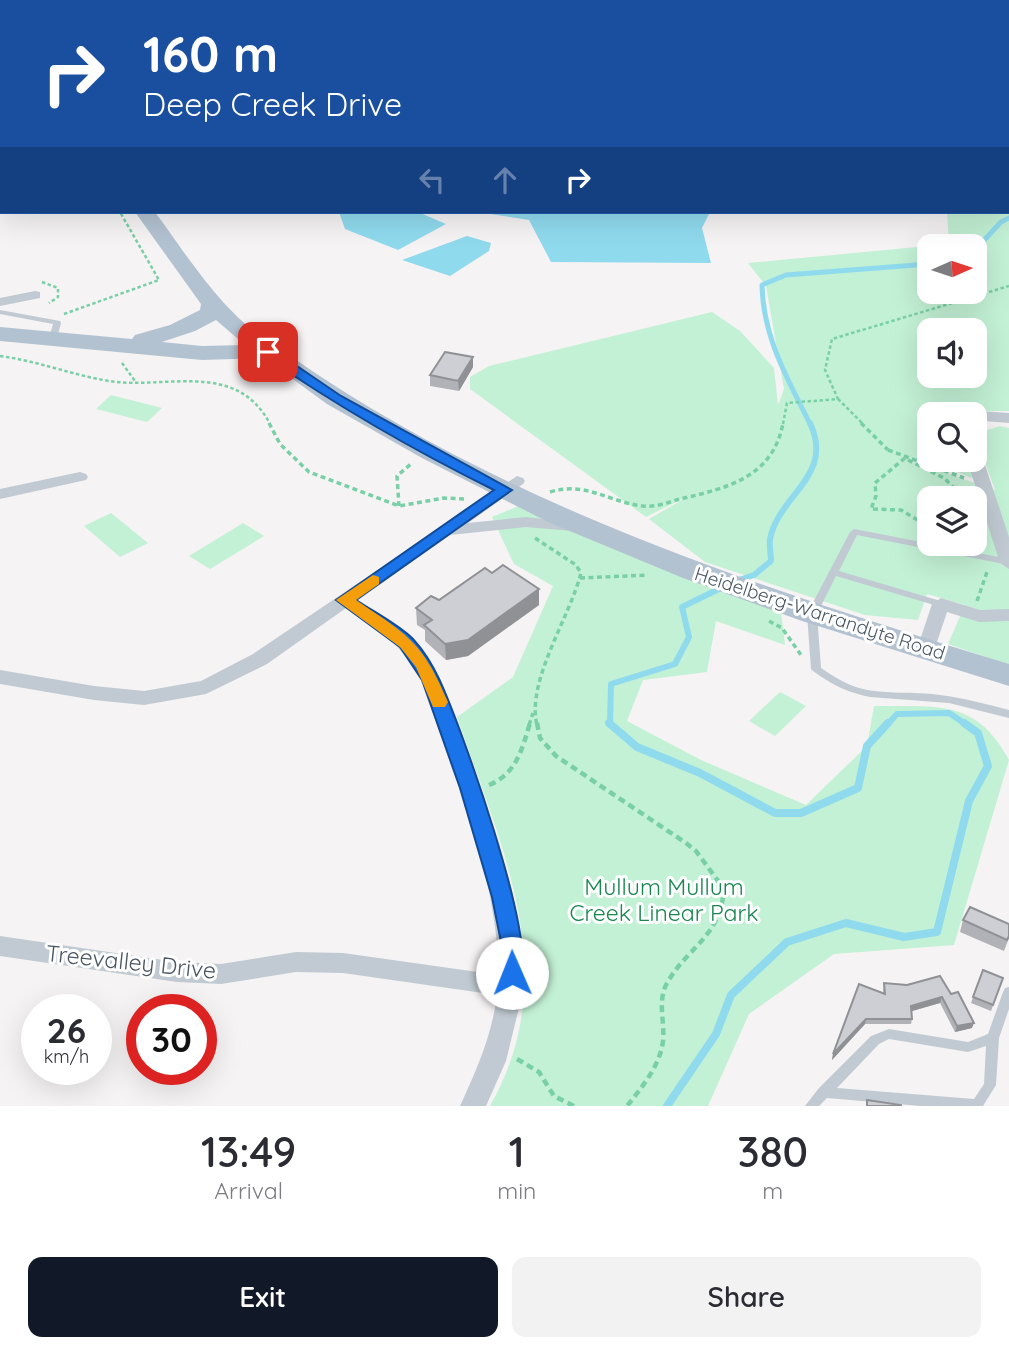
<!DOCTYPE html>
<style>
:root{--surface:#fff;--page:#f2f2f3;--text:#2b2b33;--muted:#7c7c81;--accent:#111827}
body{margin:0;font-family:Quicksand,sans-serif;background:var(--page);color:var(--text);height:100vh;display:flex;flex-direction:column;font-size:26px;white-space:nowrap}
*{box-sizing:border-box;margin:0}
p{font-size:23px;color:var(--muted)}
.icon{flex:none;width:38px;height:38px;fill:none;stroke:currentColor;stroke-width:2;stroke-linecap:round;stroke-linejoin:round}
.map{position:relative;height:1106px;overflow:hidden}
.side{display:flex;flex-direction:column;background:var(--surface);flex:1}
.side>*{flex:none}
.guide{position:absolute;left:0px;top:0px;width:1010px;height:214px;box-shadow:0 7px 28px #0002;background:#1a4fa0;color:#fff;overflow:hidden}
.needle{width:46px;rotate:87deg}
.controls{position:absolute;left:917px;top:234px;display:grid;gap:14px}
.controls a{display:grid;place-items:center;width:70px;height:70px;border-radius:14px;background:var(--surface);box-shadow:0 7px 28px #0002;font-size:35px}
.speed{position:absolute;left:21px;top:994px;display:flex;gap:14px;font-size:35px;font-weight:700;text-align:center}
.speed>*{display:grid;place-content:center;width:91px;height:91px;border-radius:50%;background:var(--surface);box-shadow:0 7px 28px #0002;line-height:1}
.speed small{font-size:18px;font-weight:400}
.speed .limit{border:10px solid #d22;background:#fff;color:#111}
.pin{position:absolute;display:grid;place-items:center;width:60px;height:60px;color:#fff;margin:-30px;border-radius:14px;box-shadow:0 4px 10px #0006}
.me{position:absolute;width:77px;margin:-38px;rotate:359deg;stroke-linejoin:round;filter:drop-shadow(0 0 5px #0008)}
.turn{display:flex;align-items:center;gap:24px;height:147px;padding:0 28px;font-size:32px}
.turn .icon{width:91px;height:91px;stroke-width:2.5}
.turn b{display:block;font-size:49px;line-height:60px}
.lanes{display:flex;align-items:center;height:66px;padding:0 28px;background:#0003;justify-content:center;gap:35px;direction:ltr}
.lanes .off{opacity:.35}
.eta{display:flex;justify-content:space-evenly;align-items:center;height:119px;text-align:center}
.eta b{font-size:42px;font-weight:600;line-height:49px}
.button{display:flex;gap:14px;margin-top:auto;padding:14px 28px}
.button a{flex:1;height:80px;border-radius:14px;background:var(--accent);color:#fff;font-size:28px;font-weight:600;line-height:80px;text-align:center}
.button a+a{background:var(--page);color:var(--text)}
.map>svg:first-child{display:block}
.green{fill:#c3f1d5;fill-rule:evenodd}
.water{fill:#90daee}
.lines{fill:none;stroke-linecap:round;stroke-linejoin:round}
.stream-far2{stroke:#90daee;stroke-width:5}
.stream-far1{stroke:#90daee;stroke-width:6}
.stream{stroke:#90daee;stroke-width:8}
.path-far2{stroke:#7ad0a6;stroke-width:2.5;stroke-dasharray:3.5 2.5;stroke-linecap:butt}
.path-far1{stroke:#7ad0a6;stroke-width:3.5;stroke-dasharray:5 3.5;stroke-linecap:butt}
.path{stroke:#7ad0a6;stroke-width:4.5;stroke-dasharray:7 4.5;stroke-linecap:butt}
.service{fill:#c1cad2;fill-rule:evenodd}
.minor{fill:#c1cad2;fill-rule:evenodd}
.primary{fill:#b3c2d1;fill-rule:evenodd}
.wall{fill:#b0b2b7}
.shaded-wall{fill:#909195}
.building{fill:#cdcfd5;stroke:#909195;stroke-width:2}
.route{fill:#1a73e8;stroke:#114b97;stroke-width:2}
.slow{fill:#f59e0b}
.labels{text-anchor:middle;stroke-width:6;stroke-linejoin:round;paint-order:stroke}
.street-label{font-size:19px;fill:#4a5661;stroke:#fff}
.near-park-label{font-size:23px;fill:#17864f;stroke:#fff}
.near-street-label{font-size:23px;fill:#4a5661;stroke:#fff}
</style>
<div class="map">
<svg width="1009" height="1106" viewBox="0 0 1009 1106">
<rect width="100%" height="100%" fill="#f5f3f3"/>
<g class="green">
<path d="M1009,188V411H980L975,416L929,415V460H969L976,480L933,461H911L995,490L975,434L1000,426L1009,428V665L948,644L965,605L927,594L918,620L865,615L705,562L649,519L694,493L646,517L470,389V377L489,366L712,312L740,331L774,368L778,405L784,389L766,286L748,263L949,244L947,212H1008ZM929,247H975V292H929ZM929,331H975V376H929ZM929,499H975V544H929Z"/>
<path d="M111,395L162,408L147,422L96,409Z"/>
<path d="M521,505L780,603L785,645L716,621L707,672L643,680L627,721L701,760L806,805L867,746L874,706C936,707 976,698 1009,760L954,945L834,954L749,1014L708,1106H490C565,975 501,846 457,717L513,677L553,586L514,564L492,517Z"/>
<path d="M111,513L148,543L120,557L84,526Z"/>
<path d="M243,523L264,536L210,569L189,556Z"/>
<path d="M780,692L806,706L775,736L749,721Z"/>
</g>
<g class="water">
<path d="M339,212H418L446,224L398,250L345,229Z"/>
<path d="M478,212H710L702,228L711,263L551,262L529,220Z"/>
<path d="M467,236L491,243L489,251L450,276L402,260Z"/>
</g>
<g class="lines">
<g class="stream-far2">
<path d="M975,250L1001,222L1009,218"/>
<path d="M810,424C788,379 763,338 762,285L786,275L929,264"/>
</g>
<g class="stream-far1">
<path d="M739,580L754,575L771,561C771,554 769,546 770,539C779,494 835,476 810,423"/>
<path d="M610,725L611,684L675,664L689,637L682,607L723,587"/>
<path d="M887,725L897,714L949,713L967,725"/>
</g>
<g class="stream">
<path d="M609,723L637,747L700,773L775,813H801L858,788L867,746L888,723"/>
<path d="M667,1106L716,1034L731,995L787,942L846,923L904,937L937,932L969,801L988,766L978,733L964,723"/>
</g>
<g class="path-far2">
<path d="M507,2L512,0"/>
<path d="M42,282L58,288V297L49,303"/>
<path d="M64,314L159,280L120,212"/>
<path d="M0,356C38,361 72,375 109,381C165,390 236,359 270,424"/>
<path d="M122,363L135,381"/>
<path d="M838,399L863,424"/>
<path d="M783,424L787,403L838,399L825,370L832,339L1009,286"/>
</g>
<g class="path-far1">
<path d="M269,423L280,444L309,472L399,506L444,498L466,499"/>
<path d="M861,423L888,450"/>
<path d="M888,450L964,478"/>
<path d="M905,458L875,483L876,496L871,509L901,510L929,527"/>
<path d="M908,460L944,478L954,488L943,490V499"/>
<path d="M550,492C586,481 608,502 643,506C654,508 669,502 680,499C728,488 773,477 783,423"/>
<path d="M399,506L397,476L412,463"/>
<path d="M535,538L576,565L581,573C570,617 526,681 537,725"/>
<path d="M580,578L648,575"/>
<path d="M977,601L988,569"/>
<path d="M769,621L782,628L801,655"/>
<path d="M529,725L533,713"/>
</g>
<g class="path">
<path d="M537,723L540,738L556,756L686,843L696,851L724,889C720,938 689,945 667,983C657,1001 665,1021 663,1041C660,1066 642,1087 627,1106"/>
<path d="M489,785C516,774 522,750 530,723"/>
<path d="M517,1059L539,1072L554,1096L574,1106"/>
</g>
<g class="service">
<rect x="807" y="0" width="4" height="2"/>
<path d="M969,0H973L974,2H969Z"/>
<path d="M0,310L60,321L61,323L57,338L53,340L49,338L53,324L0,314Z"/>
<path d="M854,529L1009,559V565L857,535L839,571L944,602L946,604L941,607L836,576L817,614L821,668C833,676 845,684 859,688C885,695 914,691 940,695C964,698 986,704 1009,710V718L949,703L870,697C848,693 831,684 813,671L811,669L807,614L850,532Z"/>
<path d="M1009,987V1009L999,1038L996,1085L983,1106H921L827,1098L819,1106H805L819,1088L871,1036L889,1029L968,1042L988,1034L1003,992L1005,988ZM889,1039L968,1052L986,1046L984,1084L974,1099L837,1088L879,1044Z"/>
</g>
<g class="minor">
<path d="M35,0H45L33,2Z"/>
<path d="M312,0H322L310,2Z"/>
<path d="M0,87H2L0,94Z"/>
<path d="M35,291L40,292V298L0,306V298Z"/>
<path d="M980,411L1009,413V423L984,421L975,426V415H972Z"/>
<path d="M975,454L983,459L1009,537V569L1000,563L967,460H975Z"/>
<path d="M80,472L86,474L88,477L86,480L0,499V489Z"/>
<path d="M517,476L523,478L525,481L523,484L468,523L526,517L584,524L587,528L584,532L526,527L450,535L358,600L407,633L423,649L440,678L486,803L512,890L520,932L524,987L506,1061L486,1106H460C477,1069 492,1035 497,995L343,973L296,972L221,984L177,982L0,956V936L177,962L221,964L296,952L343,953L499,975C497,882 459,778 426,691C409,651 382,630 346,608L267,664L206,694L144,705L94,700L0,684V670L94,686L144,691L201,681L253,654Z"/>
<path d="M941,598L980,610L1009,609V621L979,622L947,612L933,654H919L917,649L932,604Z"/>
</g>
<g class="primary">
<path d="M567,0H585L565,2Z"/>
<path d="M135,212H155C185,252 235,334 284,346L286,353C504,506 757,587 1009,664V686L802,621L683,578L548,522L422,458L327,404L264,358L202,360L0,341V327L132,339L135,335L170,325L200,310L201,304ZM216,320L245,345L202,346L162,342L195,331Z"/>
</g>
</g>
<g class="wall">
<path d="M473,357V367L459,391L430,386V375Z"/>
<path d="M439,600L539,605L468,656L446,660L425,641V630L417,625L416,608Z"/>
<path d="M963,920L1009,938L1004,951L960,932Z"/>
<path d="M983,970L1003,978L991,1011L971,1003Z"/>
<path d="M940,976L972,1028L955,1032L940,1003L911,1011L912,1019L911,1024H865L832,1060L833,1054L883,993L884,983L907,985Z"/>
</g>
<g class="shaded-wall">
<path d="M473,357V367L459,391L458,381Z"/>
<path d="M539,589V605L468,656L446,660L445,644Z"/>
<path d="M942,997L940,1003L909,1012L911,1006Z"/>
<path d="M866,1019L865,1024L832,1060L833,1054Z"/>
<path d="M974,1023L972,1028L955,1032L957,1026Z"/>
</g>
<g class="building">
<path d="M445,352L473,357L458,381L430,375Z"/>
<path d="M503,565L539,589L468,640L445,644L424,625L432,620L416,608L431,596L439,600L485,568L492,573Z"/>
<path d="M970,907L1009,924V936L1007,940L963,920Z"/>
<path d="M983,970L1003,978L993,1005L973,997Z"/>
<path d="M940,976L951,994L958,992L974,1023L957,1026L942,997L911,1006L912,1019H866L833,1054L859,984L885,994L884,983L907,985Z"/>
<path d="M867,1100L901,1105V1106H867Z"/>
</g>
<path class="route" d="M263,349H272L341,396L512,490L356,600C374,612 398,624 413,639C422,649 433,666 439,679C460,723 538,941 520,979L512,982L505,979L501,973V942L492,897L460,788L422,680L400,647L336,600L494,490C413,450 337,406 263,355Z"/>
<path class="slow" d="M373,575L379,577V584L356,600C409,636 422,641 448,702L445,707H433L416,667L400,647L336,600Z"/>
<g class="labels">
<g class="street-label">
<text transform="translate(820 613) rotate(18)" y="7">Heidelberg-Warrandyte Road</text>
</g>
<g class="near-park-label">
<text x="664" y="895">Mullum Mullum<tspan x="664" dy="26">Creek Linear Park</tspan></text>
</g>
<g class="near-street-label">
<text transform="translate(131 962) rotate(6)" y="8">Treevalley Drive</text>
</g>
</g>
</svg>
<div class="controls">
<a><svg class="needle" viewBox="-14 -14 28 28"><path d="M0-13l5 13h-10z" fill="#e53935"/><path d="M0 13l5-13h-10z" fill="#7c7c81"/></svg></a>
<a><svg class="icon" aria-label="sound" viewBox="0 0 24 24"><path d="M4 9h4l5-4v14l-5-4H4zM17 9q2 3 0 6"/></svg></a>
<a><svg class="icon" aria-label="search" viewBox="0 0 24 24"><circle cx="10" cy="10" r="6"/><path d="M15 15l6 6"/></svg></a>
<a><svg class="icon" aria-label="layers" viewBox="0 0 24 24"><path d="M12 4l9 5-9 5-9-5zM3 14l9 5 9-5"/></svg></a>
</div>
<div class="speed"><div>26<small>km/h</small></div><div class="limit">30</div></div>
<div class="pin" style="left:268px;top:352px;background:#d93025"><svg class="icon" aria-label="arrive" viewBox="0 0 24 24"><path d="M6 21V4h12l-3 4 3 4H6"/></svg></div>
<svg class="me" style="left:512px;top:973px" viewBox="-20 -20 40 40"><circle r="19" fill="#fff"/><path d="M0-13L10 11 0 6-10 11z" fill="#1a73e8"/></svg>
<div class="guide">
<div class="turn"><svg class="icon" aria-label="right" viewBox="0 0 24 24"><path d="M7 20v-9h11M14 6l5 5-5 5"/></svg><div><b>160 m</b>Deep Creek Drive</div></div>
<div class="lanes"><svg class="icon off" aria-label="left" viewBox="0 0 24 24"><path d="M17 20v-9H6M10 6l-5 5 5 5"/></svg><svg class="icon off" aria-label="ahead" viewBox="0 0 24 24"><path d="M12 20V5M6 11l6-6 6 6"/></svg><svg class="icon" aria-label="right" viewBox="0 0 24 24"><path d="M7 20v-9h11M14 6l5 5-5 5"/></svg></div>
</div>
</div>
<section class="side">
<div class="eta">
<div><b>13:49</b><p>Arrival</p></div>
<div><b>1</b><p>min</p></div>
<div><b>380</b><p>m</p></div>
</div>
<div class="button"><a>Exit</a><a>Share</a></div>
</section>
